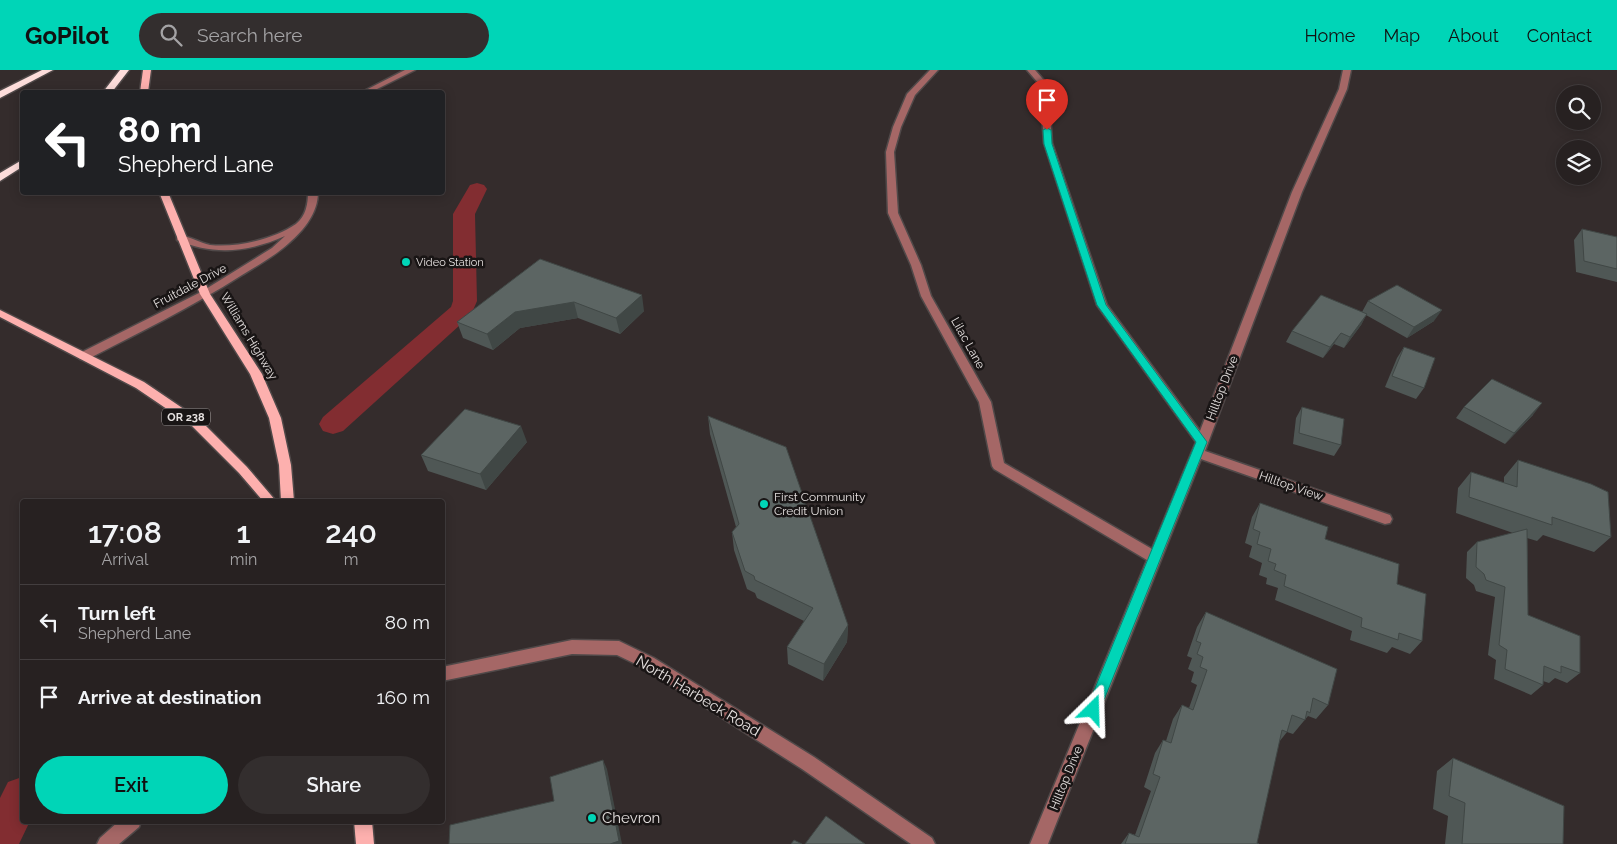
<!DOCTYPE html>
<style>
:root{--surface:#272121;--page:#332e2e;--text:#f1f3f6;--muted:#a4a3a5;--line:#433e3f;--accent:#00d5b7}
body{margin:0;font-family:Raleway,sans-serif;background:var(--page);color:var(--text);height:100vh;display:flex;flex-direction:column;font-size:19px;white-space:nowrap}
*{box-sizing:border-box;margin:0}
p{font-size:16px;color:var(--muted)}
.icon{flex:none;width:28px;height:28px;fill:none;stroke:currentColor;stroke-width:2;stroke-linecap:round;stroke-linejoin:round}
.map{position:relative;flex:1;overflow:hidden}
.side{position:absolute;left:20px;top:429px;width:425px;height:325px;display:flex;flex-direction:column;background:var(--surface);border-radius:5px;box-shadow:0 2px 12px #0003,0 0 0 1px var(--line)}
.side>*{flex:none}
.hud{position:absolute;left:20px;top:20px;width:425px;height:105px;border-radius:5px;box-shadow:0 2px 12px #0003,0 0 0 1px var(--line);background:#202124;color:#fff;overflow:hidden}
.controls{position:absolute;left:1556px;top:15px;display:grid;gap:10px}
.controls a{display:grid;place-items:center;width:45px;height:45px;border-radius:50%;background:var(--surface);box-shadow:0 2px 12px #0003,0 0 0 1px var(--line);font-size:25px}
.pin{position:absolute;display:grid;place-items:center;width:42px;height:42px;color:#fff;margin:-51px -21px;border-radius:50% 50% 50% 0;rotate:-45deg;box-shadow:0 0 5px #0007}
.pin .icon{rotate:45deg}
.me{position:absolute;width:55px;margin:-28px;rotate:22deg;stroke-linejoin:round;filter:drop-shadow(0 0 4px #0008)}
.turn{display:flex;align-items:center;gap:18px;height:105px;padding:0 15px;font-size:22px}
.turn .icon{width:65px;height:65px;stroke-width:2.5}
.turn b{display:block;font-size:35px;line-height:42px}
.eta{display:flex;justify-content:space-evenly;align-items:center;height:85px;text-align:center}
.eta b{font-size:30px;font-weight:600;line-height:35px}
.action{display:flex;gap:10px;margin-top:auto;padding:10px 15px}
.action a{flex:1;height:58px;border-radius:30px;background:var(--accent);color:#111;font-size:20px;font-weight:600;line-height:58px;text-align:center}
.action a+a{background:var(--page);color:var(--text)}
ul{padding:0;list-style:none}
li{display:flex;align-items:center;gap:15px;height:75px;padding:0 15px;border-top:1px solid var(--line)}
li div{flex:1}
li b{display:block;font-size:19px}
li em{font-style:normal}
header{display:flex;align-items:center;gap:30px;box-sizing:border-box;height:70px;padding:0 25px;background:var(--accent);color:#111}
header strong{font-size:24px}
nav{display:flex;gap:28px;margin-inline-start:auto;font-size:18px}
.search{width:350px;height:45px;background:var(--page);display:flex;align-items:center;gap:12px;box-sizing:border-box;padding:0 18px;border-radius:28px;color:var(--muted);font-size:19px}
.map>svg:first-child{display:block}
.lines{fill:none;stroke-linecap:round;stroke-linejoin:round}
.canal{fill:#822d31;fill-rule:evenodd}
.minor-casing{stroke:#504949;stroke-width:3}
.major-casing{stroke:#504949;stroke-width:3}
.highway-casing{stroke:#504949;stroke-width:3}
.minor{fill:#a56766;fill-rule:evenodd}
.major{fill:#fdb0ae;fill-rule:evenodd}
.highway{fill:#fddddb;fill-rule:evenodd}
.wall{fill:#4f5755}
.shaded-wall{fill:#404745}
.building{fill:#5c6563;stroke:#404745}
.route{fill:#00d5b7;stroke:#008a77}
.poi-dot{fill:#00d5b7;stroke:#191515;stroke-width:2}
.labels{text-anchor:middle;stroke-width:5;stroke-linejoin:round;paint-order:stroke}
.far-poi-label{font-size:11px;fill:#e5e0df;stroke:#191515;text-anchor:start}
.shield{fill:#191515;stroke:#a8a3a2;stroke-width:1}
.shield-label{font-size:11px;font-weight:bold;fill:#e5e0df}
.street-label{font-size:12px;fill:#e5e0df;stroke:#191515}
.poi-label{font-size:12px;fill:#e5e0df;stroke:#191515;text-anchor:start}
.near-street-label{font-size:15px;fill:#e5e0df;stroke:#191515}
.near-poi-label{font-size:15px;fill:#e5e0df;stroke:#191515;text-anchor:start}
</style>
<header>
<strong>GoPilot</strong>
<div class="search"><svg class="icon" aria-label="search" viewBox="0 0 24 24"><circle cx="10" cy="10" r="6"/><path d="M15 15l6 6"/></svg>Search here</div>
<nav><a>Home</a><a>Map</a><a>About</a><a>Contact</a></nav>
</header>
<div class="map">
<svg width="1617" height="774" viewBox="0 0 1617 774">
<rect width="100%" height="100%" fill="#342c2c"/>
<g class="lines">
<g class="canal">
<path d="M477,113L484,115L487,119L475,144L477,231L471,245L343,361L333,364L323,361L319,354L323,347L451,237L453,231V144L470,115Z"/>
<path d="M22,707V751H30L19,774H0V728L8,712Z"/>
</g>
<g class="minor-casing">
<g id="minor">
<path d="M405,0H415L371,22H362Z"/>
<path d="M930,0H938L915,25L901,57L894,82L898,143L921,195L931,226L991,332L1004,393L1152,479L1196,372L1097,235L1044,73L1040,15L1027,0H1035L1048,15L1052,73L1107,235L1200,361L1292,122L1339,19L1343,0H1351L1347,19L1302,122L1205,381L1390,445L1392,449L1390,453L1385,454L1201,389L1048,774H1030L1147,490L994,399L992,396L979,332L921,226L911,195L888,143L886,82L893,57L907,24Z"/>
<path d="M308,122H318C318,143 304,160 289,173C275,186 258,195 242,205C192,237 140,262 88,289H80L78,286L80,283L201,222L272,178L285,166C249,182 214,186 177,170V166C187,164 199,173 210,175C237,178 274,169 296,154C306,146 308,134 308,122Z"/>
<path d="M572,570L619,571L654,588L814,687L932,768L935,774H911L802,699L644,598L617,585L572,584L442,611V597Z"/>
<path d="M119,751H141L139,757L119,774H97L100,768Z"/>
</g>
</g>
<g class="major-casing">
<g id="major">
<path d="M143,0H151L148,22H140Z"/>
<path d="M159,122H168L210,224L262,304L281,348L291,395L294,431H281L279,395L269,348L250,304L200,224Z"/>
<path d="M0,240L144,312L200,350L247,397L276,431H263L239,403L192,356L136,318L0,247Z"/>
<path d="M354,751H372L374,774H356Z"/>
</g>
</g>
<g class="highway-casing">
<g id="highway">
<path d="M42,0H53L0,28V21Z"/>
<path d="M120,0H129L112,22H103Z"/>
<path d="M22,90V97L0,111V103Z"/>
</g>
</g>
<use href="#minor" class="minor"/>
<use href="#major" class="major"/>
<use href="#highway" class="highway"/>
</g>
<g class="wall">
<path d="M1582,159L1617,167V212L1576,202L1574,170Z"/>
<path d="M540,189L644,241L620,264L578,248L520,258L493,280L463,268L457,252Z"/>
<path d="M1368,231L1434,251L1407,268L1366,245L1361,255L1344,278L1334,274L1323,288L1286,272L1292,261L1362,242Z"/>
<path d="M1404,277L1424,318L1416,329L1385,317L1397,288Z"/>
<path d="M1302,337L1341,375L1334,386L1293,374L1296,348Z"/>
<path d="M1464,337L1533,345L1505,374L1456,348Z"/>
<path d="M708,346L848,555L847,572L823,611L788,594L787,577L804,551L757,528L755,523L747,519L734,480L732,462L736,457L710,364Z"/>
<path d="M527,372L486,420L428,401L421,385Z"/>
<path d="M1518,390L1611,467L1594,482L1543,465L1537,471L1527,468L1528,545L1580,603L1567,613L1555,608L1549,613L1543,611V615L1531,625L1494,609L1496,590L1488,585L1495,527L1476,521L1474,515L1466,508L1467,482L1477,472L1513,463L1456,443L1458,418L1471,402L1504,413V407Z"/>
<path d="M1260,433L1325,469L1397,514L1422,571L1410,584L1392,577L1387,583L1350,570L1352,561L1275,530L1278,518L1266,514L1267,508L1259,505L1262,493L1249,487L1252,476L1245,473L1252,447Z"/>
<path d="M1206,542L1328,635L1316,649L1308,646L1293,664L1287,662L1279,672L1257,773L1259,774H1121L1129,763L1135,765L1151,721L1144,717L1155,683L1163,670L1166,671L1173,649L1182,635L1189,638L1197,615L1191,612L1194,602L1188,599L1192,588L1187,586L1197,557Z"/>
<path d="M1453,688L1563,774H1445L1448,746L1433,739L1437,701Z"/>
</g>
<g class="shaded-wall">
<path d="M642,225L644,241L620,264L616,248Z"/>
<path d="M574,232L578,248L520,258L493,280L487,264L515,242Z"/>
<path d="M1442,240L1434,251L1407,268L1414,257Z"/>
<path d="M1367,244L1361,255L1344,278L1350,267Z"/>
<path d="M1341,263L1334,274L1323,288L1330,277Z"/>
<path d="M1542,333L1533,345L1505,374L1514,363Z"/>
<path d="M521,356L527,372L486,420L480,404Z"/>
<path d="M848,555L847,572L823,611L824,594Z"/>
<path d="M603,690L607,699L622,774H610Z"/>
</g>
<g class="building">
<path d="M1582,159L1617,167V199L1584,191Z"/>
<path d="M540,189L642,225L616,248L574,232L515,242L487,264L457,252Z"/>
<path d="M1397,215L1442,240L1414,257L1368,231Z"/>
<path d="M1321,225L1367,244L1350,267L1341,263L1330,277L1292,261Z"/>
<path d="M1404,277L1435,288L1424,318L1392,306Z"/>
<path d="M1492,309L1542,333L1514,363L1464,337Z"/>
<path d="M1302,337L1344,349L1341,375L1299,363Z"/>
<path d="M465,339L521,356L480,404L421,385Z"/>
<path d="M708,346L786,377L848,555L824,594L787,577L813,538L755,510L754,506L745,501L732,462L739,454Z"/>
<path d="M1518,390L1591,414L1608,422L1611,467L1552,447V455L1469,427L1471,402L1517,417Z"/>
<path d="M1260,433L1328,457L1325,469L1399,494L1397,514L1426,524L1422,571L1399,563L1398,570L1361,557L1362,548L1284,516L1286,505L1274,500L1276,494L1268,491L1271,479L1257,474L1260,462L1253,459Z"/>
<path d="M1527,459L1528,545L1580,566V603L1561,596V603L1544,596L1543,615L1505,599L1507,580L1499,575L1505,517L1486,510L1484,504L1476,497L1477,472Z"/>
<path d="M1206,542L1337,599L1328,635L1313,628L1310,643L1307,641L1305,650L1292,645L1287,662L1282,660L1257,773L1259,774H1125L1129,763L1139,767L1160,707L1153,704L1163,670L1171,673L1182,635L1193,640L1207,600L1200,597L1203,587L1197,584L1201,573L1196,571Z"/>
<path d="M1453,688L1564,736L1563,774H1462L1465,733L1449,726Z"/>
<path d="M603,690L619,771L610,774H449L450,755L554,731L550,707Z"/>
<path d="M826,746L865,774H805Z"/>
<path d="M794,770L802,774H791Z"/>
</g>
<path class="route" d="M1047,58L1051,60L1052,74L1106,235L1207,372L1100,640L1098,645L1093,647L1088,645L1086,640L1196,372L1097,235L1044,74L1043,60Z"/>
<g class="poi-dot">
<circle cx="406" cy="192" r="5"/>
<circle cx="764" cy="434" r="5"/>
<circle cx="592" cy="748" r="5"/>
</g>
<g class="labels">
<g class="far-poi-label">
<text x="416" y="196">Video Station</text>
</g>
<rect class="shield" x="162" y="338.5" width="48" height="17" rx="4"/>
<g class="shield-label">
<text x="186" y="351">OR 238</text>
</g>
<g class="street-label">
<text transform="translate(190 216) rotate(-28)" y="4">Fruitdale Drive</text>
<text transform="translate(249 266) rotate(59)" y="4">Williams Highway</text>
<text transform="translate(968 273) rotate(61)" y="4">Lilac Lane</text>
<text transform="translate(1222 318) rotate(-69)" y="4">Hilltop Drive</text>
<text transform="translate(1291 416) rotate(19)" y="4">Hilltop View</text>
<text transform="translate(1066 708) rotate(-68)" y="4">Hilltop Drive</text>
</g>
<g class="poi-label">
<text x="774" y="431">First Community<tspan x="774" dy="14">Credit Union</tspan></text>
</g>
<g class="near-street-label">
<text transform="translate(698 626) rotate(31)" y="5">North Harbeck Road</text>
</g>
<g class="near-poi-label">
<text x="602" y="753">Chevron</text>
</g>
</g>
</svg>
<div class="controls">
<a><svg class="icon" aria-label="search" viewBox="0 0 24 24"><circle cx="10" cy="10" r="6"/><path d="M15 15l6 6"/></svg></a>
<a><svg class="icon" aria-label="layers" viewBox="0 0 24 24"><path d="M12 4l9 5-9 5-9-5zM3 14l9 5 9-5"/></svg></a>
</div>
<div class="pin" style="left:1047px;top:60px;background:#d93025"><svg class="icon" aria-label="arrive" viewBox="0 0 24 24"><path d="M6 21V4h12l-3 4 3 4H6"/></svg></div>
<svg class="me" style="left:1093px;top:640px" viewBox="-20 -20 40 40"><path d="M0-17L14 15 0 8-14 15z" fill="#00d5b7" stroke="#fff" stroke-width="4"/></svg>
<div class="hud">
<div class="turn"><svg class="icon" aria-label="left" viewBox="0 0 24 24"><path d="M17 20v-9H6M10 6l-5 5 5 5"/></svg><div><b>80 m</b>Shepherd Lane</div></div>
</div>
<section class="side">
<div class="eta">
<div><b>17:08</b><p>Arrival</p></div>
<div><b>1</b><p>min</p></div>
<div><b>240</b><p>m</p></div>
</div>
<ul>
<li><svg class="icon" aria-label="left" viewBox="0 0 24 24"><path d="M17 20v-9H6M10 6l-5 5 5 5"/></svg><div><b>Turn left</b><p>Shepherd Lane</p></div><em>80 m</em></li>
<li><svg class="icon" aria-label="arrive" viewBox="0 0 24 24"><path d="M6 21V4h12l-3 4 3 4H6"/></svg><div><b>Arrive at destination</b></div><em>160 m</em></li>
</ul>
<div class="action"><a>Exit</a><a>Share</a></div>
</section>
</div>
